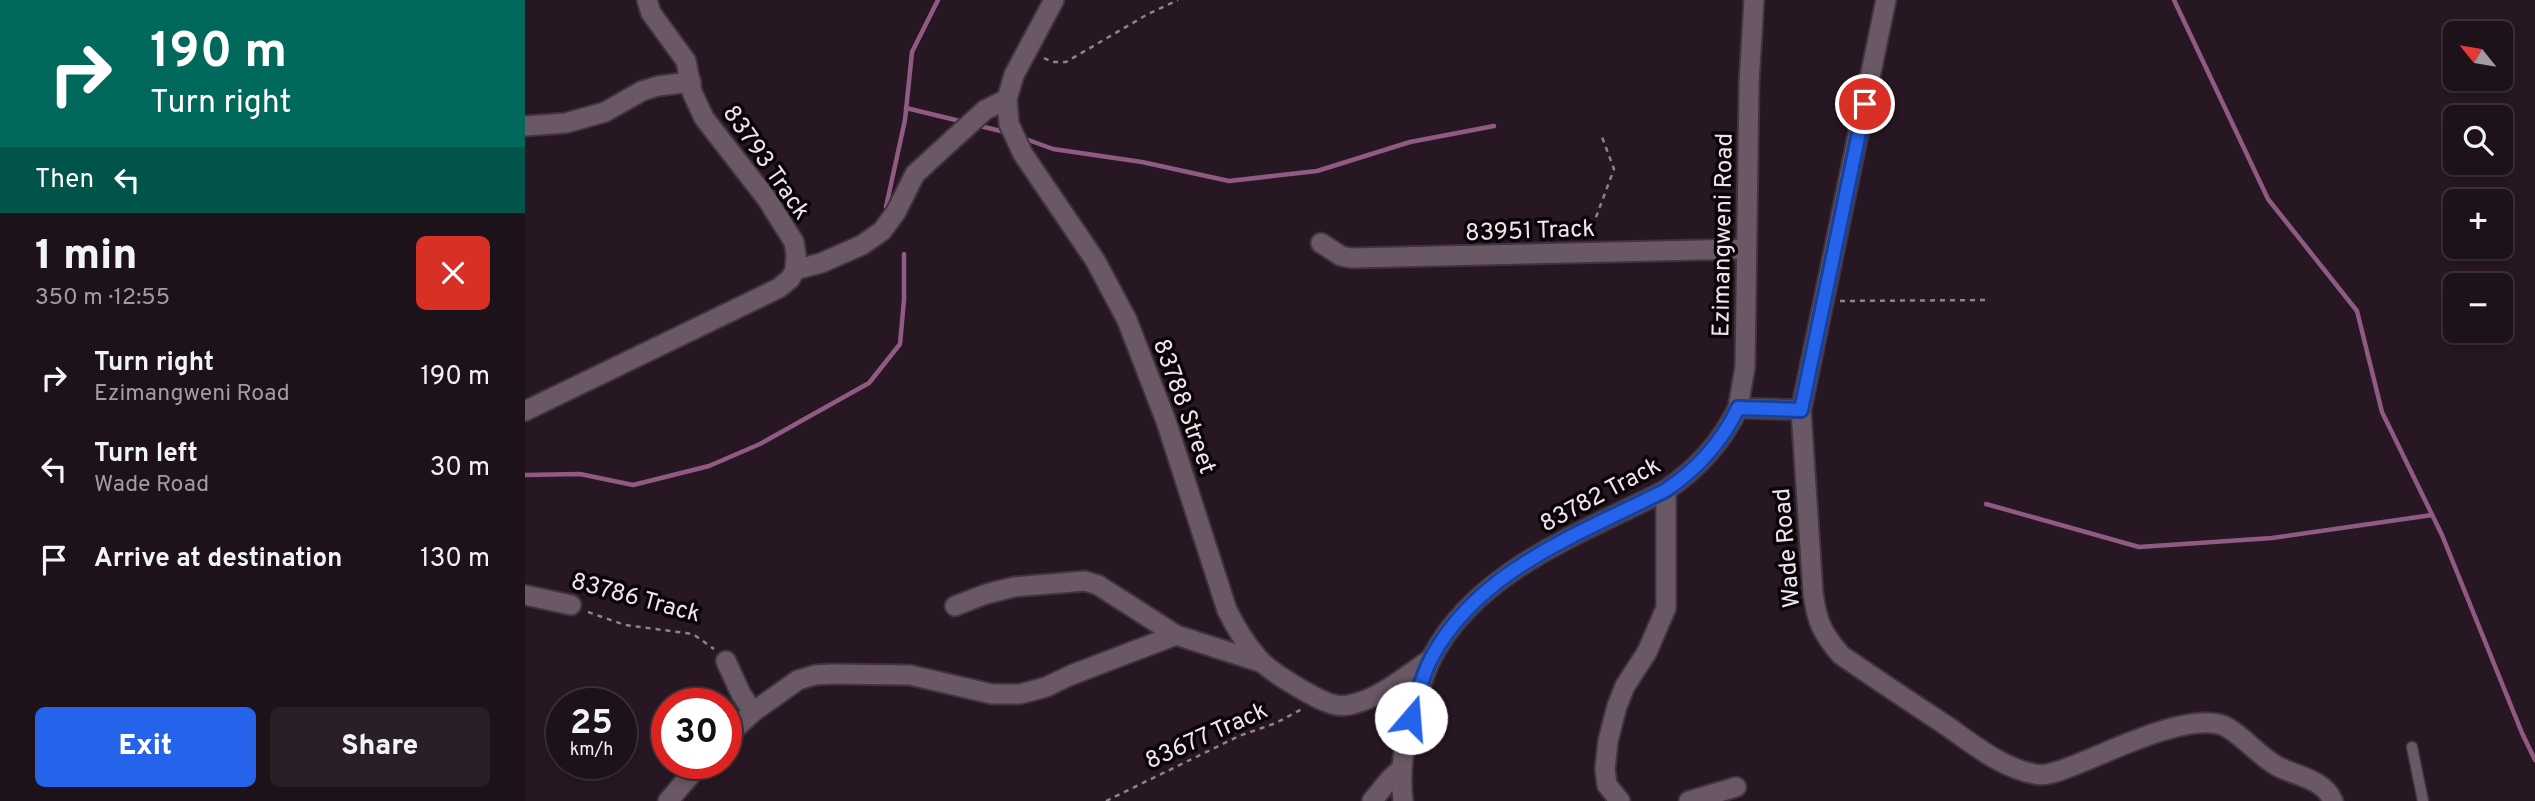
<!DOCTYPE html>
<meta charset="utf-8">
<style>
:root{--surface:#1d111a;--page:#2a1f27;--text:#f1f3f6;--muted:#a09da2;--line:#3b3139;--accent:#2563eb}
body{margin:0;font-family:Overpass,sans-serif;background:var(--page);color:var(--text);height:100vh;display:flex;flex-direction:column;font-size:26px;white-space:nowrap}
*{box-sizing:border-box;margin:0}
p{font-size:23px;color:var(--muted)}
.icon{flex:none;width:38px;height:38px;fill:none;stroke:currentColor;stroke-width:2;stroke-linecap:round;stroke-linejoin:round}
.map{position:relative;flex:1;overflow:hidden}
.details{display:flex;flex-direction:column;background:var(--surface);width:525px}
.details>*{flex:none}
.top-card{background:#00695c;color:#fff;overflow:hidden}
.needle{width:46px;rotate:300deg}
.controls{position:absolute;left:1918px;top:21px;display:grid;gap:14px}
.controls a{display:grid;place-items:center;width:70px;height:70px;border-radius:10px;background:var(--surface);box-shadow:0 4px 10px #0003,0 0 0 2px var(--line);font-size:35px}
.speed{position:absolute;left:21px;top:688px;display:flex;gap:14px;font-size:35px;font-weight:700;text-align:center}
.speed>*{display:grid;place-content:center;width:91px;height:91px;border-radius:50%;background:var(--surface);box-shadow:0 4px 10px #0003,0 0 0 2px var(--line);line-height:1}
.speed small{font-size:18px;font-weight:400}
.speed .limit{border:10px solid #d22;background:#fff;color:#111}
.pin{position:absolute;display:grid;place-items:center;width:60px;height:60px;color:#fff;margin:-30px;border:4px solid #fff;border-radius:50%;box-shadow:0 2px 7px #0007}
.me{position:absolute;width:77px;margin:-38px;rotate:18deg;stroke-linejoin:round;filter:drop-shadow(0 0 5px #0008)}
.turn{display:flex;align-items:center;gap:24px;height:147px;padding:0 35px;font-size:32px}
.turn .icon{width:91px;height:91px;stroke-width:2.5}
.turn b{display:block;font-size:49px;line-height:60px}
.then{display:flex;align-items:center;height:66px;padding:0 35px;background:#0003;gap:14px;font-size:26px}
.round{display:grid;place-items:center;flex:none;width:74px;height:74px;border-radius:10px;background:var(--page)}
.summary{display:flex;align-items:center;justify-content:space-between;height:119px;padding:0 35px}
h1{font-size:42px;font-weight:800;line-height:52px}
.action{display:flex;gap:14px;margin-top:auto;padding:14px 35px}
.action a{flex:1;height:80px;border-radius:10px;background:var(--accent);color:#fff;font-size:28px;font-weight:800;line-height:80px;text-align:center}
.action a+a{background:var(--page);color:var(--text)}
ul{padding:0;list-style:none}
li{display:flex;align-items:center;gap:21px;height:91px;padding:0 35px}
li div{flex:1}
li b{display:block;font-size:26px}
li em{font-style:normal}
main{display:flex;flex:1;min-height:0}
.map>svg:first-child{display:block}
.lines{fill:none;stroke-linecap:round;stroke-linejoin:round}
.stream{stroke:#8f5b83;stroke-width:4.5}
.service-casing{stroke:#40343d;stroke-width:13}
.minor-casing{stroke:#40343d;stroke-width:23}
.path{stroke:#8f828b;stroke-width:2.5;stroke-dasharray:5 5;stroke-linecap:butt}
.service{stroke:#6b5866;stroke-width:10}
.minor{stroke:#6b5866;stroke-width:19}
.route-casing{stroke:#184099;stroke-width:18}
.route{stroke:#2563eb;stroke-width:12}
.labels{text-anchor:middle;stroke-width:7;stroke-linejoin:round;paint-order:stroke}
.street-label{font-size:24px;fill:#f0e4ec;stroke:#0b0509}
</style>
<main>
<section class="details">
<div class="top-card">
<div class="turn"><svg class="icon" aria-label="right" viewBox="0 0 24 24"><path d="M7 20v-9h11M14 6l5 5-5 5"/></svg><div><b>190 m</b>Turn right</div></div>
<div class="then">Then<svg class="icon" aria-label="left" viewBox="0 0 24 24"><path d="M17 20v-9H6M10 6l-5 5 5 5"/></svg></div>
</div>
<div class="summary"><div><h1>1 min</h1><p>350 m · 12:55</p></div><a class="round" style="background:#d93025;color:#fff"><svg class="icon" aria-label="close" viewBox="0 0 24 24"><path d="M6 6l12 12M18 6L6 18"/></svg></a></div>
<ul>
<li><svg class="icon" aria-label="right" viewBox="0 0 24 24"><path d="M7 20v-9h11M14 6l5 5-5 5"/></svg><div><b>Turn right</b><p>Ezimangweni Road</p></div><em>190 m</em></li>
<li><svg class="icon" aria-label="left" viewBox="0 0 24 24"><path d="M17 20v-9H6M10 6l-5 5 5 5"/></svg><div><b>Turn left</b><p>Wade Road</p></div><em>30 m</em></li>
<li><svg class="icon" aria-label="arrive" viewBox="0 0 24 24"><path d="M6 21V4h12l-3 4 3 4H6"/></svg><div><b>Arrive at destination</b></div><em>130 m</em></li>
</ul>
<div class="action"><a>Exit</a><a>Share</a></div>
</section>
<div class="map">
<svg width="2010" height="801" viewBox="0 0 2010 801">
<rect width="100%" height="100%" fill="#271722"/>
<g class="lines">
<g class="stream">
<path d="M1649,0L1743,199L1832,311L1857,412L1917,535L1997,733L2010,760"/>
<path d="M381,108L439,122"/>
<path d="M451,125L480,132"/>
<path d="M498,138L528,149L617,162L704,181L792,171L885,142L969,126"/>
<path d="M361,207L380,120L387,52L413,0"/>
<path d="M0,475L55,474L108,485L184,466L235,444L344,383L375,344L379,300V254"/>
<path d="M1461,504L1614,547L1747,538L1907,515"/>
</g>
<g class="service-casing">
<path id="service" d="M1887,747L1898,801"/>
</g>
<g class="minor-casing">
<g id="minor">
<path d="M529,0L489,75L482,99L484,124L498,154L570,260L602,320L641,421L702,610C711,628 720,644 734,659C745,672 790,699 807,704C813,706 821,706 828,704C857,697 882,675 906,659"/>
<path d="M1229,0L1224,84L1220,367L1213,408L1276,410"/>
<path d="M1361,0L1276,410L1288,593C1292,622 1297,633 1316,655C1351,679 1387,703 1422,726C1449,745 1477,768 1510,774C1522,777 1539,769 1550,765C1586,751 1661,713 1697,725C1712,730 1734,756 1752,766C1771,776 1799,779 1808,801"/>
<path d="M0,126L41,123L80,112L117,91L133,86L166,82"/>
<path d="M796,243L816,256L826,258L1220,249"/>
<path d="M270,270L296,263L337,245L357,231L371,212L390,174L460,110L482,99"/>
<path d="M0,411L254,288L265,279L270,270L271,254L269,242L242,199L179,118L167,92L161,61L126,13L122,0"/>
<path d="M0,595L46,605"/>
<path d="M430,606L461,594L489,587L560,581L573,585L651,635L735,662"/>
<path d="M201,661L216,694L228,712L273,680L290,675L307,674L385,675L467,694H495L521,687L546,675L651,635"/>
<path d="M201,737L228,712"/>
<path d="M143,801L176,763"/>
<path d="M847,801L865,779L876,769"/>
<path d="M878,801C874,768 880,738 889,707C894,691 899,672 907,657C953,569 1058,533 1141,490C1172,469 1197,442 1213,408"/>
<path d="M1095,801L1082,785L1080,769L1083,741L1092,706L1100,686L1122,652L1141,608V490"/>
<path d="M1164,801L1211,787"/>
</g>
</g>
<g class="path">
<path d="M519,58L527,62H541L623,14L653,0"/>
<path d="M1064,236L1089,169L1077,137"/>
<path d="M1315,301L1464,300"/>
<path d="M63,612L100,625L168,634L189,649"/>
<path d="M581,801L714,736L751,723L777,709"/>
</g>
<use href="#service" class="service"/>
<use href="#minor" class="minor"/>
</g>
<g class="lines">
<g class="route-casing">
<path id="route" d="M886,718C892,698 897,675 907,657C954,569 1057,533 1141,490C1172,469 1197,442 1213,408L1276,410L1340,104"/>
</g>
<use href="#route" class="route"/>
</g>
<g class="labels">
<g class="street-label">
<text transform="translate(242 162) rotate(55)" y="8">83793 Track</text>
<text transform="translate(1005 230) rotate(-2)" y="8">83951 Track</text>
<text transform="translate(1197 235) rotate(-89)" y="8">Ezimangweni Road</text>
<text transform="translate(660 406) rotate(70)" y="8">83788 Street</text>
<text transform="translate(1075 494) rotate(-28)" y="8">83782 Track</text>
<text transform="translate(1261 548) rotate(-95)" y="8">Wade Road</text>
<text transform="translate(111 597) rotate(15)" y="8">83786 Track</text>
<text transform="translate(681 735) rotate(-24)" y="8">83677 Track</text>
</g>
</g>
</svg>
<div class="controls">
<a><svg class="needle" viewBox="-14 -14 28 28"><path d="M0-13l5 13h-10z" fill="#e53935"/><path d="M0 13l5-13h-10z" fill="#a09da2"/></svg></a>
<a><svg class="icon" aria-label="search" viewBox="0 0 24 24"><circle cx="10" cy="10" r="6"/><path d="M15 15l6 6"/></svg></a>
<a>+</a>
<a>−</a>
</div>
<div class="speed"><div>25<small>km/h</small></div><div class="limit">30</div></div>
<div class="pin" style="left:1340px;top:104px;background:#d93025"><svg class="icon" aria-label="arrive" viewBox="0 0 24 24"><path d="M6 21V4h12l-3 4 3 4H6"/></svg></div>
<svg class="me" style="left:886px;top:718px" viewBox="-20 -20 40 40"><circle r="19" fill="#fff"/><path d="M0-13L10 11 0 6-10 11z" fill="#2563eb"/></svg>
</div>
</main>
